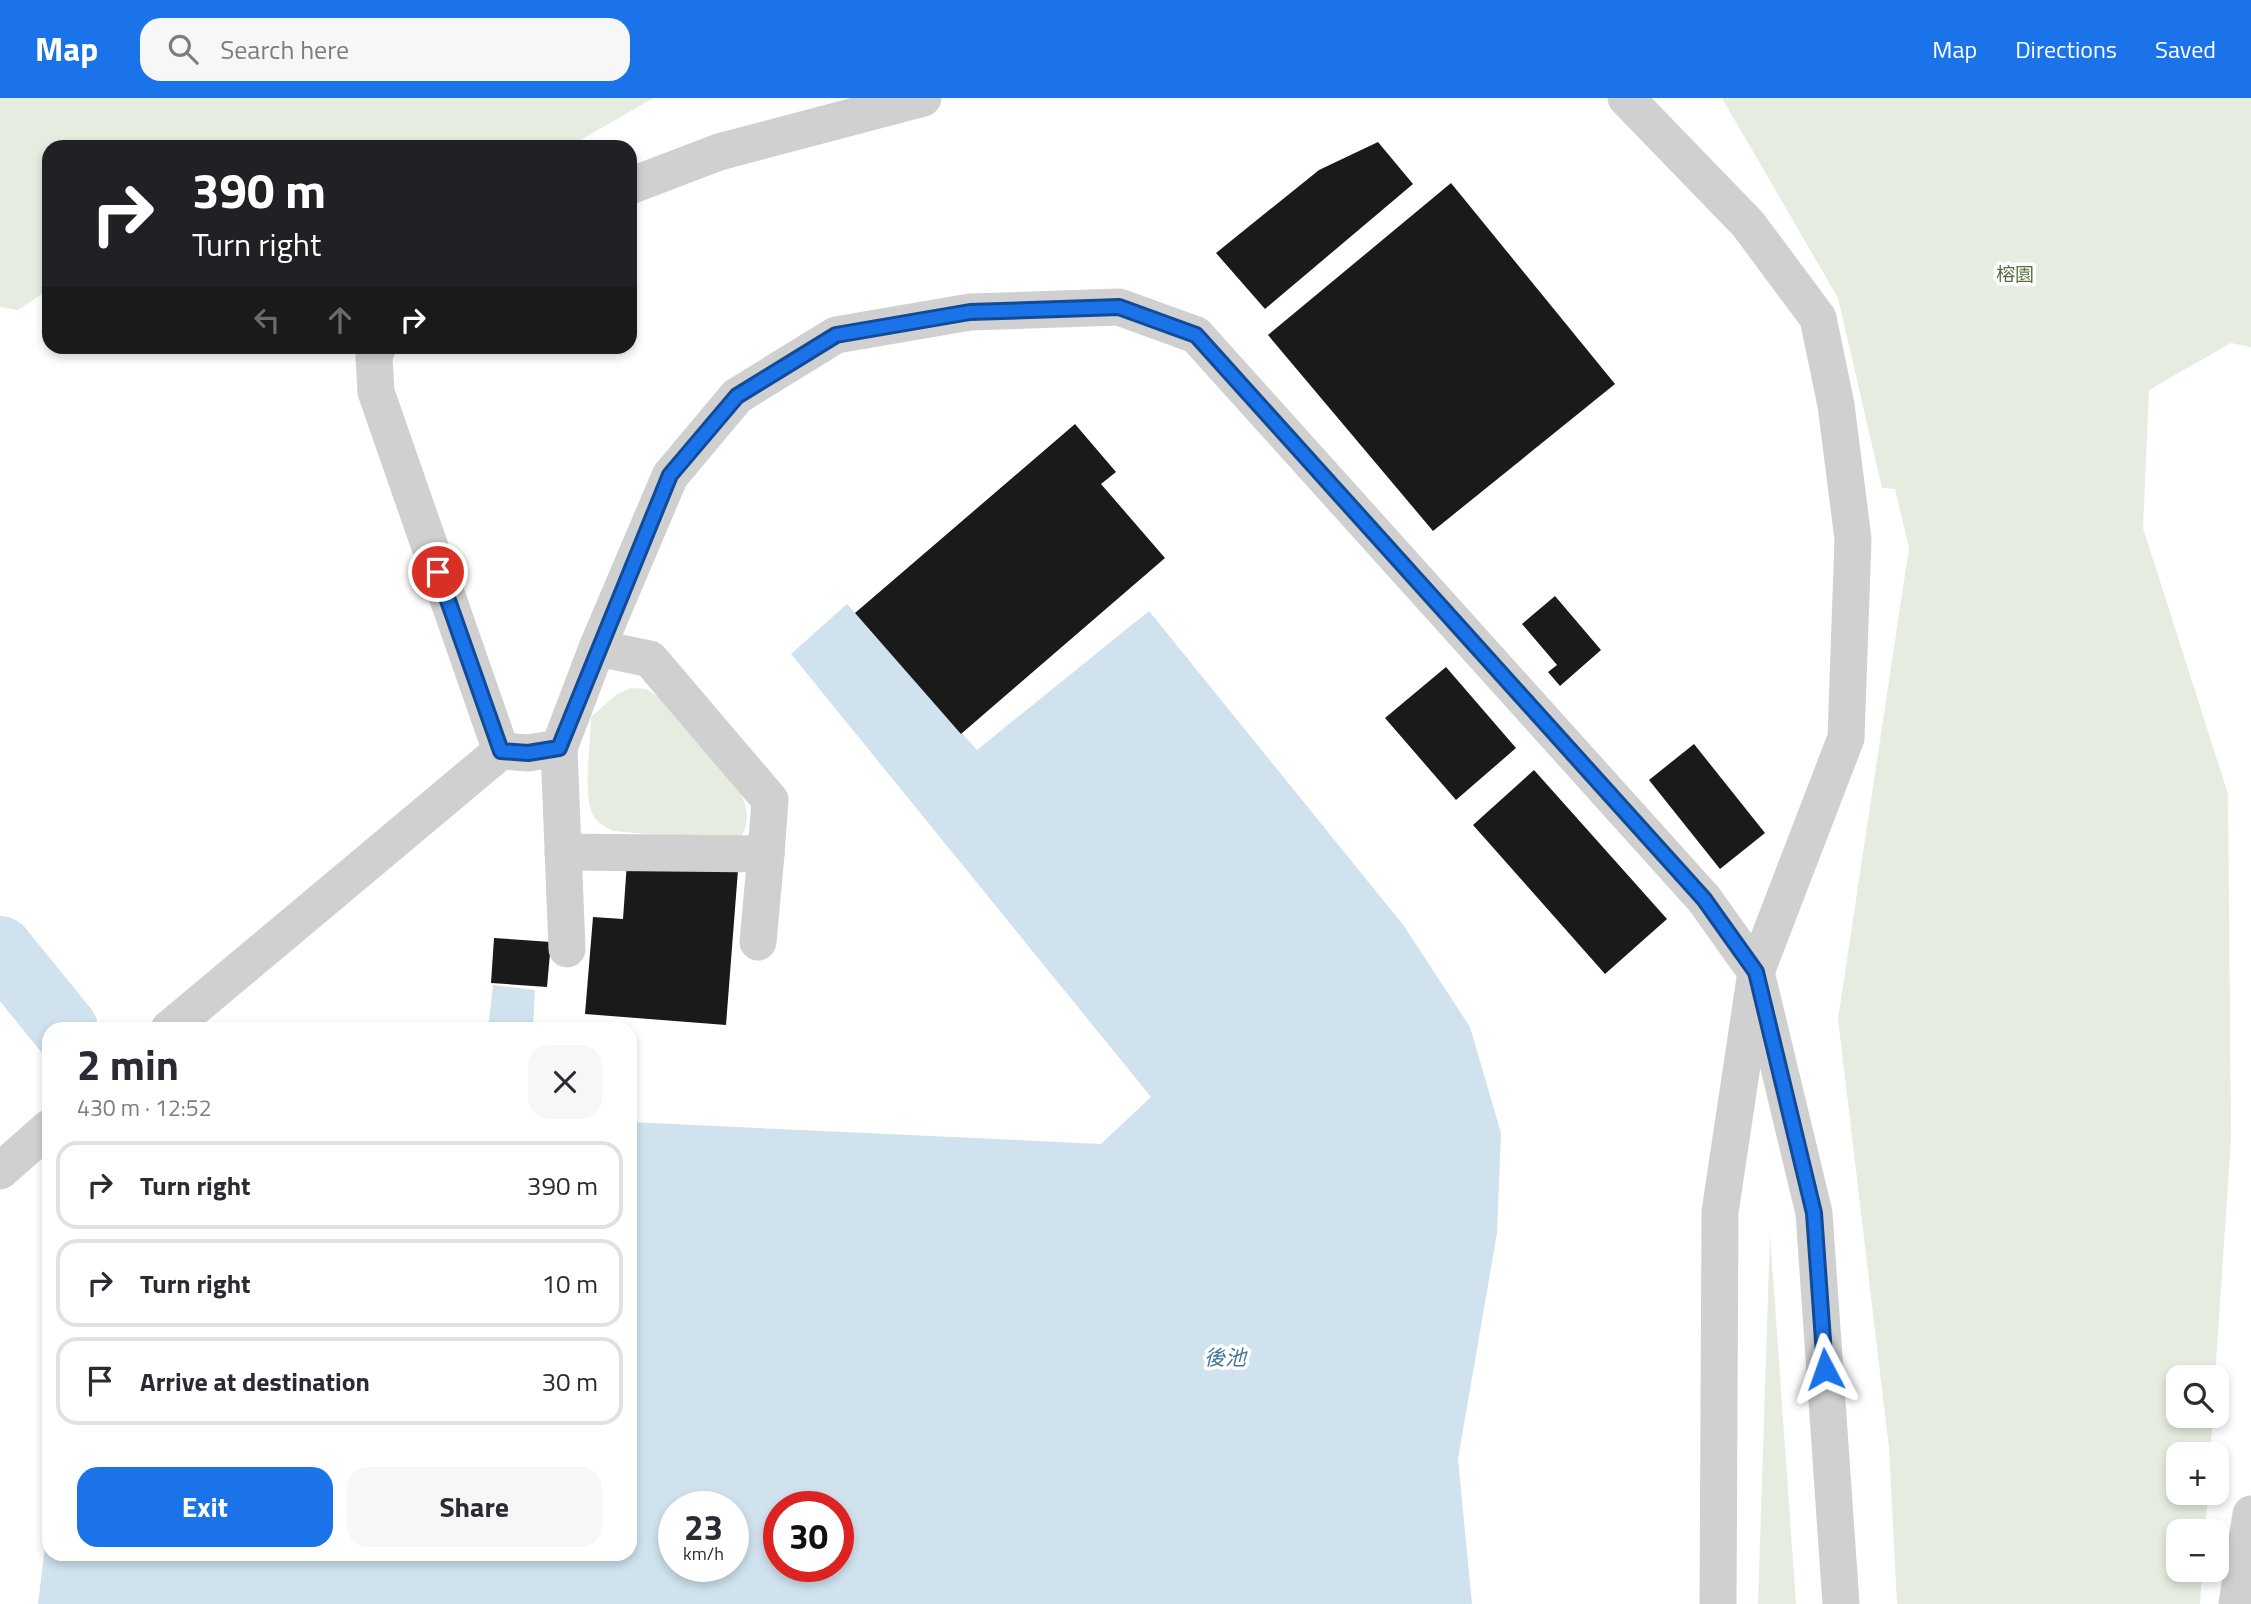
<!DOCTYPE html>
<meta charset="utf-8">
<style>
:root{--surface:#fff;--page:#f7f7f7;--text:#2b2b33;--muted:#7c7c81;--line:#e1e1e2;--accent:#1a73e8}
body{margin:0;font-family:"Titillium Web","Noto Sans TC",sans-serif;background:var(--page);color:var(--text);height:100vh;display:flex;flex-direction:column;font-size:26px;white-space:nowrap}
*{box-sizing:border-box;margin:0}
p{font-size:23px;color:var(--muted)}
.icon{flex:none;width:38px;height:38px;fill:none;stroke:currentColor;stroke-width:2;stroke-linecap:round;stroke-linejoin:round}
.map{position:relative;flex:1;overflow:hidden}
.panel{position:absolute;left:42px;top:924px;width:595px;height:539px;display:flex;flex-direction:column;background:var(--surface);border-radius:21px;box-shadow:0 4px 10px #0003}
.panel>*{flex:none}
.banner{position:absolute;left:42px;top:42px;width:595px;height:214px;border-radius:21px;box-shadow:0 4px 10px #0003;background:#202124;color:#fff;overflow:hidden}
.fabs{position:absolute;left:2166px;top:1267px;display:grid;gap:14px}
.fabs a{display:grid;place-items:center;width:63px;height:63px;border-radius:14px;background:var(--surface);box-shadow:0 4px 10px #0003;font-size:35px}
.speed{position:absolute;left:658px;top:1393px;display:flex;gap:14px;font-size:35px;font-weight:700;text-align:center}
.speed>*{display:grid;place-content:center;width:91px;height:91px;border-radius:50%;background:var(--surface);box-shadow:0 4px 10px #0003;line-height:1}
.speed small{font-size:18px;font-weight:400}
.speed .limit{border:10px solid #d22;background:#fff;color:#111}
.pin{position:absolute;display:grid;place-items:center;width:60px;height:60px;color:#fff;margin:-30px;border:4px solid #fff;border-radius:50%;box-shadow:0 2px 7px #0007}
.me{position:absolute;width:77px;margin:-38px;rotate:356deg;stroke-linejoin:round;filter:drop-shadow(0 0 5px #0008)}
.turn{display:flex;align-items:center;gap:24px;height:147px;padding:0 35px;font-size:32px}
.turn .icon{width:91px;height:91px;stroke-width:2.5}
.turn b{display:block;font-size:49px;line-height:60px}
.lanes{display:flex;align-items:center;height:66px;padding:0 35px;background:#0003;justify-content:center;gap:35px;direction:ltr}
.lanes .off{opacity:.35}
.round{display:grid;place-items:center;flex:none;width:74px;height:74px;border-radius:21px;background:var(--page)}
.head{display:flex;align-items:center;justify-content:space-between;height:119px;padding:0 35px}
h1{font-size:42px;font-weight:700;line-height:52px}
.button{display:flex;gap:14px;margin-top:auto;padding:14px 35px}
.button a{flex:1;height:80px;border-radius:21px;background:var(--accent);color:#fff;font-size:28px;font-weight:700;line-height:80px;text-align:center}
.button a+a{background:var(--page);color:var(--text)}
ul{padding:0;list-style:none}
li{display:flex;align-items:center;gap:21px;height:88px;margin:0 14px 10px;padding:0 21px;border:4px solid var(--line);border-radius:21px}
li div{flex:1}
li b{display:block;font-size:26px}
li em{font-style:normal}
header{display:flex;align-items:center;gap:42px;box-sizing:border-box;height:98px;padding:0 35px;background:var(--accent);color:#fff}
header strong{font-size:33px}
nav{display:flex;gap:38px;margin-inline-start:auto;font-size:24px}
.search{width:490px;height:63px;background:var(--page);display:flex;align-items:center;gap:18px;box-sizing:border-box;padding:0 24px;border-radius:21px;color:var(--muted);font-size:26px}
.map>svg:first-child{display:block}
.green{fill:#e6ecdf}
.water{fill:#cfe2ee;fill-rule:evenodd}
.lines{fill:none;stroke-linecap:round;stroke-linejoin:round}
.river{stroke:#cfe2ee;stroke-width:66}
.building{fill:#1a1a1a}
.minor{stroke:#d0d0d0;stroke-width:37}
.route-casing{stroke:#114b97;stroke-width:18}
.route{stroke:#1a73e8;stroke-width:12}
.labels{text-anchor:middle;stroke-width:7;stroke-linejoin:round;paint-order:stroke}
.park-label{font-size:19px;fill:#56703f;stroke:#fff}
.water-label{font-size:21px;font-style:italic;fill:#3f7597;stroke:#fff}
</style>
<header>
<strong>Map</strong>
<div class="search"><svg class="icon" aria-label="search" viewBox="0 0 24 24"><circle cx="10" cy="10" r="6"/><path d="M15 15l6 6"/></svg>Search here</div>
<nav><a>Map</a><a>Directions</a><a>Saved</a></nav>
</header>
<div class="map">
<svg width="2251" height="1506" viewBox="0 0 2251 1506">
<rect width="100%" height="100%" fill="#fff"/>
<g class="green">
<path d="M0,0H654L568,49H49V191L18,212L0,209Z"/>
<path d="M1722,0H2251V249L2231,245L2149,292L2143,430L2228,696L2231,1041L2215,1279H2179V1318H2213L2210,1356H2179V1395H2208L2205,1433H2179V1472H2202L2200,1506H1897L1889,1350L1838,921L1909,450L1895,391L1882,390L1838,200Z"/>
<path d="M631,590L646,591L659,599L741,696C748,713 750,724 740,740L731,743L613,733C605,728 596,725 592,715C583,694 591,643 591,619L617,596Z"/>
<path d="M1770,1136L1796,1506H1758Z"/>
</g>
<g class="water">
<path d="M847,506L977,652L1149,513L1404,828L1470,929L1501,1035L1497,1135L1458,1361L1472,1506H38L49,1415V1456H630V1024L1101,1046L1151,999L791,556ZM674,1409H733V1468H674ZM779,1409H838V1468H779Z"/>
<path d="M493,887L535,892L533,931H488Z"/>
</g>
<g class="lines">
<path class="river" d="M0,851L65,931"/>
</g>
<g class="building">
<path d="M1378,44L1413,86L1265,211L1216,155L1319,72Z"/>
<path d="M1451,85L1615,286L1433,433L1268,237Z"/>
<path d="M1075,326L1116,374L1101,386L1165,460L961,636L855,515Z"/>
<path d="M1555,498L1601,552L1560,588L1548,574L1557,567L1522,526Z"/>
<path d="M1446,569L1516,650L1456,702L1385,620Z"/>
<path d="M1694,646L1765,735L1720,771L1649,682Z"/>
<path d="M1534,672L1667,821L1605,876L1473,727Z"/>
<path d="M627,764L738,772L726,927L585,916L593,819L623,821Z"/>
<path d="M494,840L551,844L547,889L491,885Z"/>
</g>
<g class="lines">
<g class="minor">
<path d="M1626,0L1748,126L1818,220L1836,307L1853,441L1846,640L1756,874L1720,1114L1718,1506"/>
<path d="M630,88L719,54L923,0"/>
<path d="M597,550L670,378L737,298L836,237L970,214L1119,209L1196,237L1704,801L1756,874L1814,1115L1841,1506"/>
<path d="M559,650L597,550L650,561L770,702L766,756L563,754"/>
<path d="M501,653L528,655L559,650L567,851"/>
<path d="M758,844L766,756"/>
<path d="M169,931L501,653L376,294L374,259L378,248"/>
<path d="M0,1073L49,1030"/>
<path d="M2237,1506L2251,1416"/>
</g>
</g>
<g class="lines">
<g class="route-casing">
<path id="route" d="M438,474L501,653L528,655L559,650L670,377L737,298L836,237L970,214L1119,209L1196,237L1704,801L1756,874L1814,1115L1825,1271"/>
</g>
<use href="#route" class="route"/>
</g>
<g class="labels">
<g class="park-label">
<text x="2015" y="183">榕園</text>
</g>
<g class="water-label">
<text x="1225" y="1267">後池</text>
</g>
</g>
</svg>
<div class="fabs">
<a><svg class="icon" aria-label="search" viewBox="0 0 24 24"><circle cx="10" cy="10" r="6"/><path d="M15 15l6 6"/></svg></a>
<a>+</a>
<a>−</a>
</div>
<div class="speed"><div>23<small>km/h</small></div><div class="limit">30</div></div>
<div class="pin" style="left:438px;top:474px;background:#d93025"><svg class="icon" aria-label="arrive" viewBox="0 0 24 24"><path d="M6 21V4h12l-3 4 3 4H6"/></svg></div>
<svg class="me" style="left:1825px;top:1271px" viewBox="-20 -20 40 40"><path d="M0-17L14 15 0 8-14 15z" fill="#1a73e8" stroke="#fff" stroke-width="4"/></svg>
<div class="banner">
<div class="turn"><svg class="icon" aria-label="right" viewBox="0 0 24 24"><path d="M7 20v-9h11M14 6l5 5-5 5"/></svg><div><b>390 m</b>Turn right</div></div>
<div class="lanes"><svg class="icon off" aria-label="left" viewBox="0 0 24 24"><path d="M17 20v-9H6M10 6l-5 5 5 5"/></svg><svg class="icon off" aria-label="ahead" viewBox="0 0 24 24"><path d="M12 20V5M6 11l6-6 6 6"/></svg><svg class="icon" aria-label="right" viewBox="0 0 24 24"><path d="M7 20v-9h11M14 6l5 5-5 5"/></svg></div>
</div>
<section class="panel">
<div class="head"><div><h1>2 min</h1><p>430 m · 12:52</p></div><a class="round"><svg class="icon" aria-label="close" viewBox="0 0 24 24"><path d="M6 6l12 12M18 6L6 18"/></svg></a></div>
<ul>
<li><svg class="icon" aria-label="right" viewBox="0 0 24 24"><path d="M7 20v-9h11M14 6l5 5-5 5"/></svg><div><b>Turn right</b></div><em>390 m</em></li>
<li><svg class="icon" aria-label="right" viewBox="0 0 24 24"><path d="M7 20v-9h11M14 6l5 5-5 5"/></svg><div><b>Turn right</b></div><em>10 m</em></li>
<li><svg class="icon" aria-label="arrive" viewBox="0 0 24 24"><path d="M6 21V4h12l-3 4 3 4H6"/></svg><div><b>Arrive at destination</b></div><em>30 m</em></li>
</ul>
<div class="button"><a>Exit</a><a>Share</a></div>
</section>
</div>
